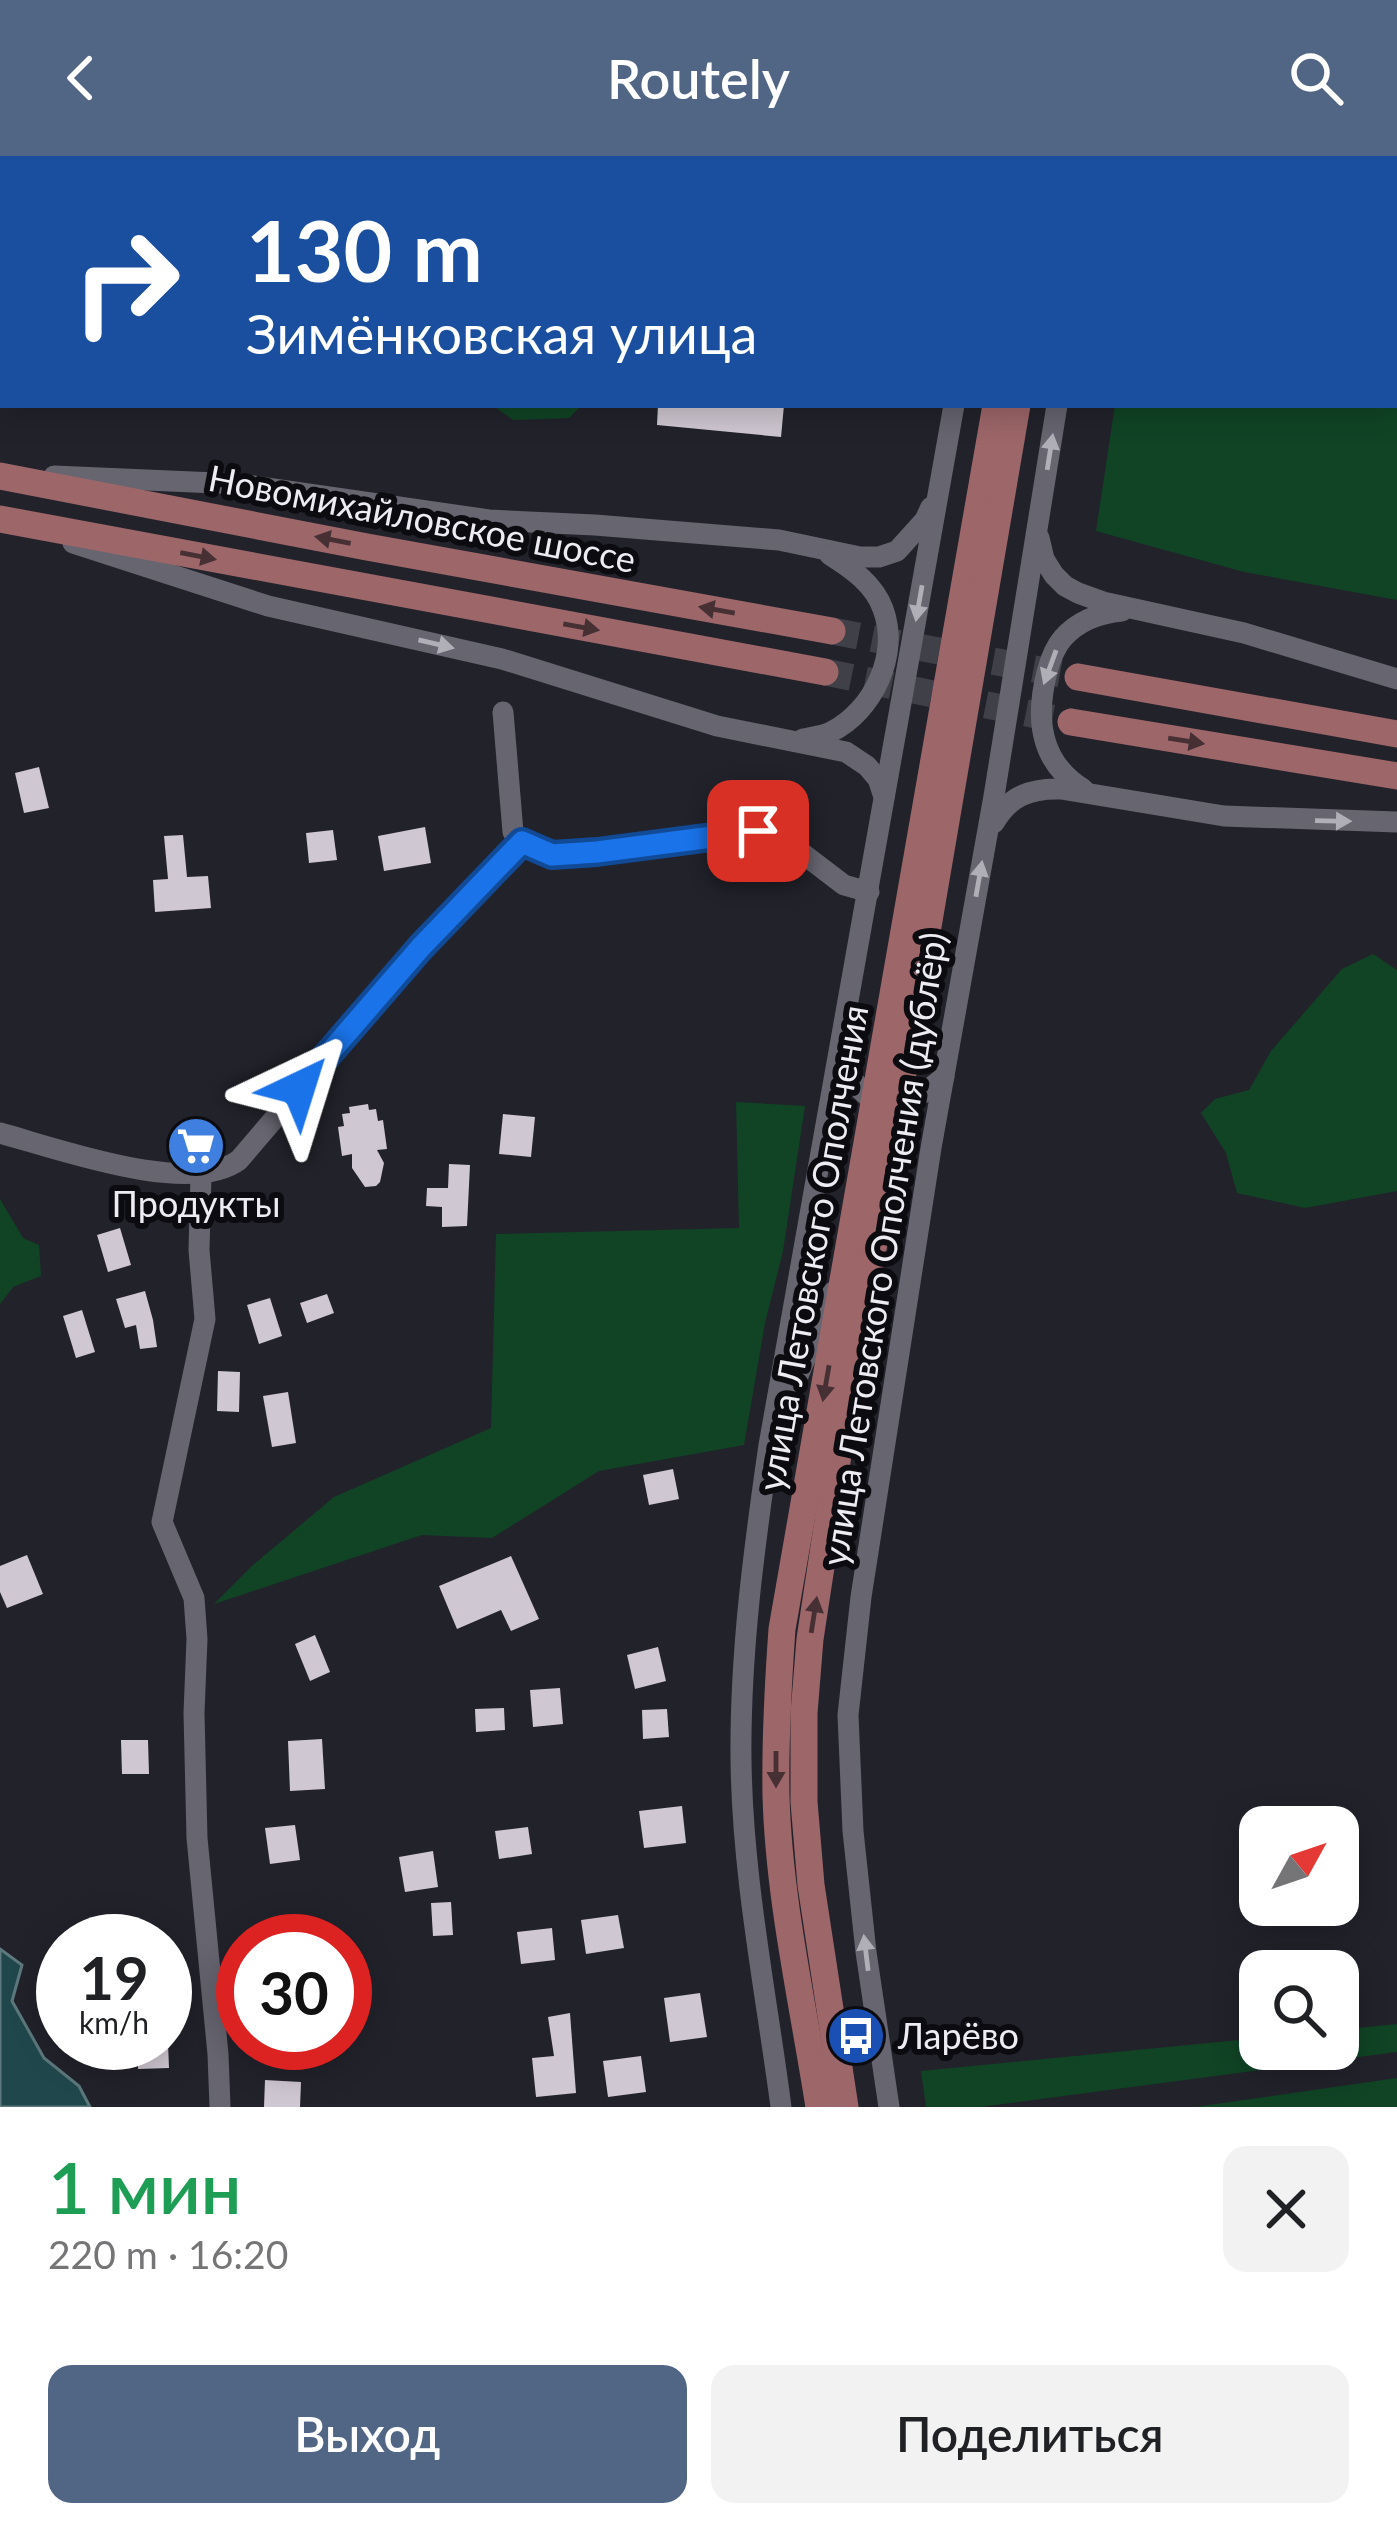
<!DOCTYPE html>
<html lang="ru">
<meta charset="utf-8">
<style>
:root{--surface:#fff;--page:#f2f2f2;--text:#202124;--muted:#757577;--accent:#516585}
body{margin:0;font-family:Lato,sans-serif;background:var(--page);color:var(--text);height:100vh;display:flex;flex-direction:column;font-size:45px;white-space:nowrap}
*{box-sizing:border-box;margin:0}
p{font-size:39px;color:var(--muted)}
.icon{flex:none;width:66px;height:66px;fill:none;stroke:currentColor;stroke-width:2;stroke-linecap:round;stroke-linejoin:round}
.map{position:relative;height:1951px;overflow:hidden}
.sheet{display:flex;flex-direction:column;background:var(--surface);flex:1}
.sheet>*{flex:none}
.top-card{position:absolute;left:0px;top:0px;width:1398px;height:252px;box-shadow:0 6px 30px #0003;background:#1a4fa0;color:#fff;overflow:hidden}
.needle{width:78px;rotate:50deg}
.controls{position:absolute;left:1239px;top:1650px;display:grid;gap:24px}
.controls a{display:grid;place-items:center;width:120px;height:120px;border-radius:24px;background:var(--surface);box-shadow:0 6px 30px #0003;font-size:60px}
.speed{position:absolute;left:36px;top:1758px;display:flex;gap:24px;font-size:60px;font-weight:700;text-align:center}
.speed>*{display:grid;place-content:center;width:156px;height:156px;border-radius:50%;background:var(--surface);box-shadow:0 6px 30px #0003;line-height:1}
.speed small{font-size:30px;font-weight:400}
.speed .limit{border:18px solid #d22;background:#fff;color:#111}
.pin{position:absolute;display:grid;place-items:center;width:102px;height:102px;color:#fff;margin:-51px;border-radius:24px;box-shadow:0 6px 18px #0006}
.me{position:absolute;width:132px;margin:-66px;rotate:41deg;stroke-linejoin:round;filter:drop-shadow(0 0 9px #0008)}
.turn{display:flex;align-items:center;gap:42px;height:252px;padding:0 48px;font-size:54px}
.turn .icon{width:156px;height:156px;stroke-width:2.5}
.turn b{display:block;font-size:84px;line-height:102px}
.round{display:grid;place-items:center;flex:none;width:126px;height:126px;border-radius:24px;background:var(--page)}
.head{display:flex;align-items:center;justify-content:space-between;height:204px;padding:0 48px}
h1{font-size:72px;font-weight:600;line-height:90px;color:#1e9e55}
.primary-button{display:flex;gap:24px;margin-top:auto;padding:24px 48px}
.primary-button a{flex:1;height:138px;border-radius:24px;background:var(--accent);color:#fff;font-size:48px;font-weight:600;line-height:138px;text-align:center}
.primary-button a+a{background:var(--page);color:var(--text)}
header{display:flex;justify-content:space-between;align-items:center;height:156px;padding:0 48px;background:var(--accent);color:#fff;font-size:54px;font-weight:600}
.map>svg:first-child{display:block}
.green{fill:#104425}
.water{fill:#20484c;stroke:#5d797e;stroke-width:3}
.building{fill:#cfc7d1}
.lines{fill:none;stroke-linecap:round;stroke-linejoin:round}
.major-tunnel{stroke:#404049;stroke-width:27;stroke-dasharray:27 14;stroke-linecap:butt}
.minor{stroke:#666570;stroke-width:21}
.major{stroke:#9d6669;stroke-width:27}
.oneway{fill:#b0afb8}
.oneway2{fill:#463034}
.route-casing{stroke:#114b97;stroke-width:30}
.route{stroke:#1a73e8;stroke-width:21}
.labels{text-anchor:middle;stroke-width:12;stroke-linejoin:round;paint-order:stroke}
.street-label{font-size:36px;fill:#ececf2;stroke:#0c0c10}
.poi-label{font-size:36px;fill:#ececf2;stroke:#0c0c10}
</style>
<header><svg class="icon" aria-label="back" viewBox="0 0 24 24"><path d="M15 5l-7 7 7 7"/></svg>Routely<svg class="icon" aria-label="search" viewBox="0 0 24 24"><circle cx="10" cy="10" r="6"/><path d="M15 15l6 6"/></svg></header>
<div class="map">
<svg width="1397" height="1951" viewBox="0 0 1397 1951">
<rect width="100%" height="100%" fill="#22222b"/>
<g class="green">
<path d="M1127,0H1397V444L1244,416L1096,375L1115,249H1395V3H1128Z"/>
<path d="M492,249H582L569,262L513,264Z"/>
<path d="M1373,798L1397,814V1035L1305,1052L1237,1037L1226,997L1201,957L1215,943L1249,934L1271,895L1342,813Z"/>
<path d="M736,946L805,950L783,1095L765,1167L744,1289L599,1315L492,1382L422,1379L214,1448L253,1409L334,1341L491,1272L496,1078L739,1072Z"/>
<path d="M0,1043L23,1082L39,1089L41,1120L13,1131L0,1148Z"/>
<path d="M1397,1868V1896L981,1951H926L921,1915L1260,1882V1893H1338V1874Z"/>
<path d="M1397,1922V1951H1195Z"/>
</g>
<path class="water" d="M0,1793L22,1809L12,1845L44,1902L79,1930L90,1951H0Z"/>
<g class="building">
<path d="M658,249H784L781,281L657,269Z"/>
<path d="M39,611L49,652L24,657L15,617Z"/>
<path d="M425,671L431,707L384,715L378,680Z"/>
<path d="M333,674L337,704L309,707L306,677Z"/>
<path d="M183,679L187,721L208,720L211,752L155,756L153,724L168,723L164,680Z"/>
<path d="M368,948L369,954L376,953L378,965L383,964L387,993L377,994L384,1007L380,1026L376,1030L365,1031L352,1012V998L342,1000L338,971L344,970L342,958L350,957L349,951Z"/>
<path d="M503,958L535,961L531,1001L499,998Z"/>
<path d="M210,975L214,999L181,1002L177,981Z"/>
<path d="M449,1008L470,1009L467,1070L442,1071V1051L426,1050L427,1032H448Z"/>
<path d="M120,1072L131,1109L108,1116L97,1079Z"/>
<path d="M145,1135L153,1164L157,1191L140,1193L136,1169L125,1172L116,1143Z"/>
<path d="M327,1138L334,1157L307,1167L300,1147Z"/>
<path d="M270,1142L282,1180L259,1188L247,1149Z"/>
<path d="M82,1154L95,1196L76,1202L63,1160Z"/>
<path d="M218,1215L240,1216L239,1256L217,1255Z"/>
<path d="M288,1236L296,1287L272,1291L263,1240Z"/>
<path d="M673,1313L679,1343L649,1349L643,1319Z"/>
<path d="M27,1399L43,1438L7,1452L0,1436V1410Z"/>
<path d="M511,1400L539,1463L511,1475L501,1454L457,1473L439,1430Z"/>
<path d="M315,1479L330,1516L310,1525L295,1488Z"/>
<path d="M658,1491L666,1525L635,1533L627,1499Z"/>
<path d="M560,1532L563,1568L533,1571L530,1534Z"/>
<path d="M504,1552L505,1574L476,1576L475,1553Z"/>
<path d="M667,1553L669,1581L643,1583L642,1554Z"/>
<path d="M322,1583L325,1633L290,1635L288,1585Z"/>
<path d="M121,1584H148L149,1618H122Z"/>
<path d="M682,1650L686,1687L644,1692L639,1655Z"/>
<path d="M295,1669L300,1704L270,1708L265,1672Z"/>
<path d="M528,1671L532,1698L499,1703L495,1675Z"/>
<path d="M433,1695L438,1731L405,1736L399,1701Z"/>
<path d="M451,1746L453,1779L433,1780L431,1747Z"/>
<path d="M618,1759L624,1792L586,1798L581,1764Z"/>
<path d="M552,1772L555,1804L521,1808L517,1776Z"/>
<path d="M700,1837L707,1881L670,1886L664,1842Z"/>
<path d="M570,1857L576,1937L536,1941L532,1902L554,1900L548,1861Z"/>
<path d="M138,1887H168L169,1912L138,1913Z"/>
<path d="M641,1900L646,1936L608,1941L603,1905Z"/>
<path d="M265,1924L301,1926L300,1951H264Z"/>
</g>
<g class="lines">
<g class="major-tunnel">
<path d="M832,475L1078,521"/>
<path d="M825,516L1071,566"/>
</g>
<g class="minor">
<path d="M236,0L237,3"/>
<path d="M407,0L408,3"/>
<path d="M467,0L468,3"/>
<path d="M595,3L598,0"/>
<path d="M974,3V0"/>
<path d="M1086,3L1087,0"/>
<path d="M0,23L3,24"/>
<path d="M54,320L239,328L489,364L595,369L779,384L860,401H879L897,395L925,364L931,351"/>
<path d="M1039,382L1044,403L1054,419L1065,430L1078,437L1103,446L1244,477L1397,523"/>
<path d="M73,387L268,450L502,503L717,570L846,596L867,610L878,623L884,641"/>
<path d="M503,556L513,676L522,686L552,699L597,696L758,675L781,681L844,729L869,736"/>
<path d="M803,583C812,581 822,580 831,576C873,555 900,499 883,453C874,428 852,413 830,399"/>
<path d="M1083,633C1040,606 1035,563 1047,516C1050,505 1055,491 1063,482C1078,465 1100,457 1122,455"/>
<path d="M994,667C1009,640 1031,632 1061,633L1224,660L1397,666"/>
<path d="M840,901C869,960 896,962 944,921"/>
<path d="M0,977C56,992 190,1041 239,1004L421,791L522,686"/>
<path d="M201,1019L199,1094L205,1163L162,1366L194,1442L197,1483L194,1557L197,1682L218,1898L220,1951"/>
<path d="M785,1251L833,1136"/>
<path d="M781,1951C766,1836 742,1719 741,1602C740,1497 754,1393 769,1289L954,249"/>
<path d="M889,1951L866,1796L853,1675L848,1559L861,1441L931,992L994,640L1057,249"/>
</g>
<g class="major">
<path d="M1025,0V3"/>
<path d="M1047,3V0"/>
<path d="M0,320L367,391L832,475"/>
<path d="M0,363L825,516"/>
<path d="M1078,521L1397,578"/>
<path d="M1071,566L1397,620"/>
<path d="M819,1951C803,1848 779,1744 776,1640C775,1584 778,1529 782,1473L996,249"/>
<path d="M845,1951L811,1729L804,1646V1557L810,1483L840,1286L1017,249"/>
</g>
</g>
<defs><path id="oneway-solid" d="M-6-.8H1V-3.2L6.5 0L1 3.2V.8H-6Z" transform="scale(3)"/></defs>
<g class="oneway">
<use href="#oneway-solid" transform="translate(1050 296) rotate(-81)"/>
<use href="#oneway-solid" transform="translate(919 447) rotate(100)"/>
<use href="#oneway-solid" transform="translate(436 488) rotate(13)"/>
<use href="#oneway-solid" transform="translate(1050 511) rotate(110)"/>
<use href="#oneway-solid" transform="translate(1333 665) rotate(1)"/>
<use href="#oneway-solid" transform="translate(979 723) rotate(-80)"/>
<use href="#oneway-solid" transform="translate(866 1797) rotate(-97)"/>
</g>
<g class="oneway2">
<use href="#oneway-solid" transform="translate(333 384) rotate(-169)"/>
<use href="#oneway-solid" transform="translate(198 400) rotate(11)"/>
<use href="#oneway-solid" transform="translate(717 454) rotate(-170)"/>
<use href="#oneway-solid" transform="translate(581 471) rotate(10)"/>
<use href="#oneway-solid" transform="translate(1186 585) rotate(9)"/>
<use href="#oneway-solid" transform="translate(826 1227) rotate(100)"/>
<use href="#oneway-solid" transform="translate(814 1459) rotate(-81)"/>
<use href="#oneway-solid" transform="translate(776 1613) rotate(90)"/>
</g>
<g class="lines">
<g class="route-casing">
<path id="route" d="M299,932L421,791L522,686L552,699L597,696L758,675"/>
</g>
<use href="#route" class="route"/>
</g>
<defs>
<g id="supermarket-disc" transform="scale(3)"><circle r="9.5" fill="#3f7fe0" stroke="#0c0c10"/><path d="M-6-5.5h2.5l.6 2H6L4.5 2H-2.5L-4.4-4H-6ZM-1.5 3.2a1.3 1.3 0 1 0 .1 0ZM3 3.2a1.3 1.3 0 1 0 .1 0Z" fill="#fff"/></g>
<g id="bus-disc" transform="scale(3)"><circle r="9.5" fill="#1a4fb4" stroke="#0c0c10"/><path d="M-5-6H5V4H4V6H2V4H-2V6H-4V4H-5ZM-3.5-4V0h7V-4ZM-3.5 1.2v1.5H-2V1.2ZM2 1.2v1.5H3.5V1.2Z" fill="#fff"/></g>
</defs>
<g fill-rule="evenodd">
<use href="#supermarket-disc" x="196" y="990"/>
<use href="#bus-disc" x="856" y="1880"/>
</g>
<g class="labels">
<g class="street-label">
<text transform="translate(422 363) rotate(11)" y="13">Новомихайловское шоссе</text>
<text transform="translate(813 1092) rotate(-80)" y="13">улица Летовского Ополчения</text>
<text transform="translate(884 1093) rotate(-81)" y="13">улица Летовского Ополчения (дублёр)</text>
</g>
<g class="poi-label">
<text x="196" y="1061">Продукты</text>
<text x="898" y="1893" text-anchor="start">Ларёво</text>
</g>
</g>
</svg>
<div class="controls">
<a><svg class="needle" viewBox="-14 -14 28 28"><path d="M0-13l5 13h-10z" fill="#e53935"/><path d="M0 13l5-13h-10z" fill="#757577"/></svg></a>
<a><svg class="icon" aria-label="search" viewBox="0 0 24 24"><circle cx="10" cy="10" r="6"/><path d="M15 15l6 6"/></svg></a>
</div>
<div class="speed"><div>19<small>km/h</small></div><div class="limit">30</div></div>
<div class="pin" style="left:758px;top:675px;background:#d93025"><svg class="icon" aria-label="arrive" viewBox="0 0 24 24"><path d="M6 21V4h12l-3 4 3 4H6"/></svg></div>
<svg class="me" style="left:299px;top:932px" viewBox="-20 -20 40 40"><path d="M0-17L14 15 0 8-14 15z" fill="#1a73e8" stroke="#fff" stroke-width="4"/></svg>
<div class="top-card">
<div class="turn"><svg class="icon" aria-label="right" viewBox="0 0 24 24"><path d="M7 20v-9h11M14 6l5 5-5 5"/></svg><div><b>130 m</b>Зимёнковская улица</div></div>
</div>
</div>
<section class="sheet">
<div class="head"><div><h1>1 мин</h1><p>220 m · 16:20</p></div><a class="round"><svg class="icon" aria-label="close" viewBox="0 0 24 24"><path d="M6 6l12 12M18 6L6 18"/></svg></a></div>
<div class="primary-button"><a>Выход</a><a>Поделиться</a></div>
</section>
